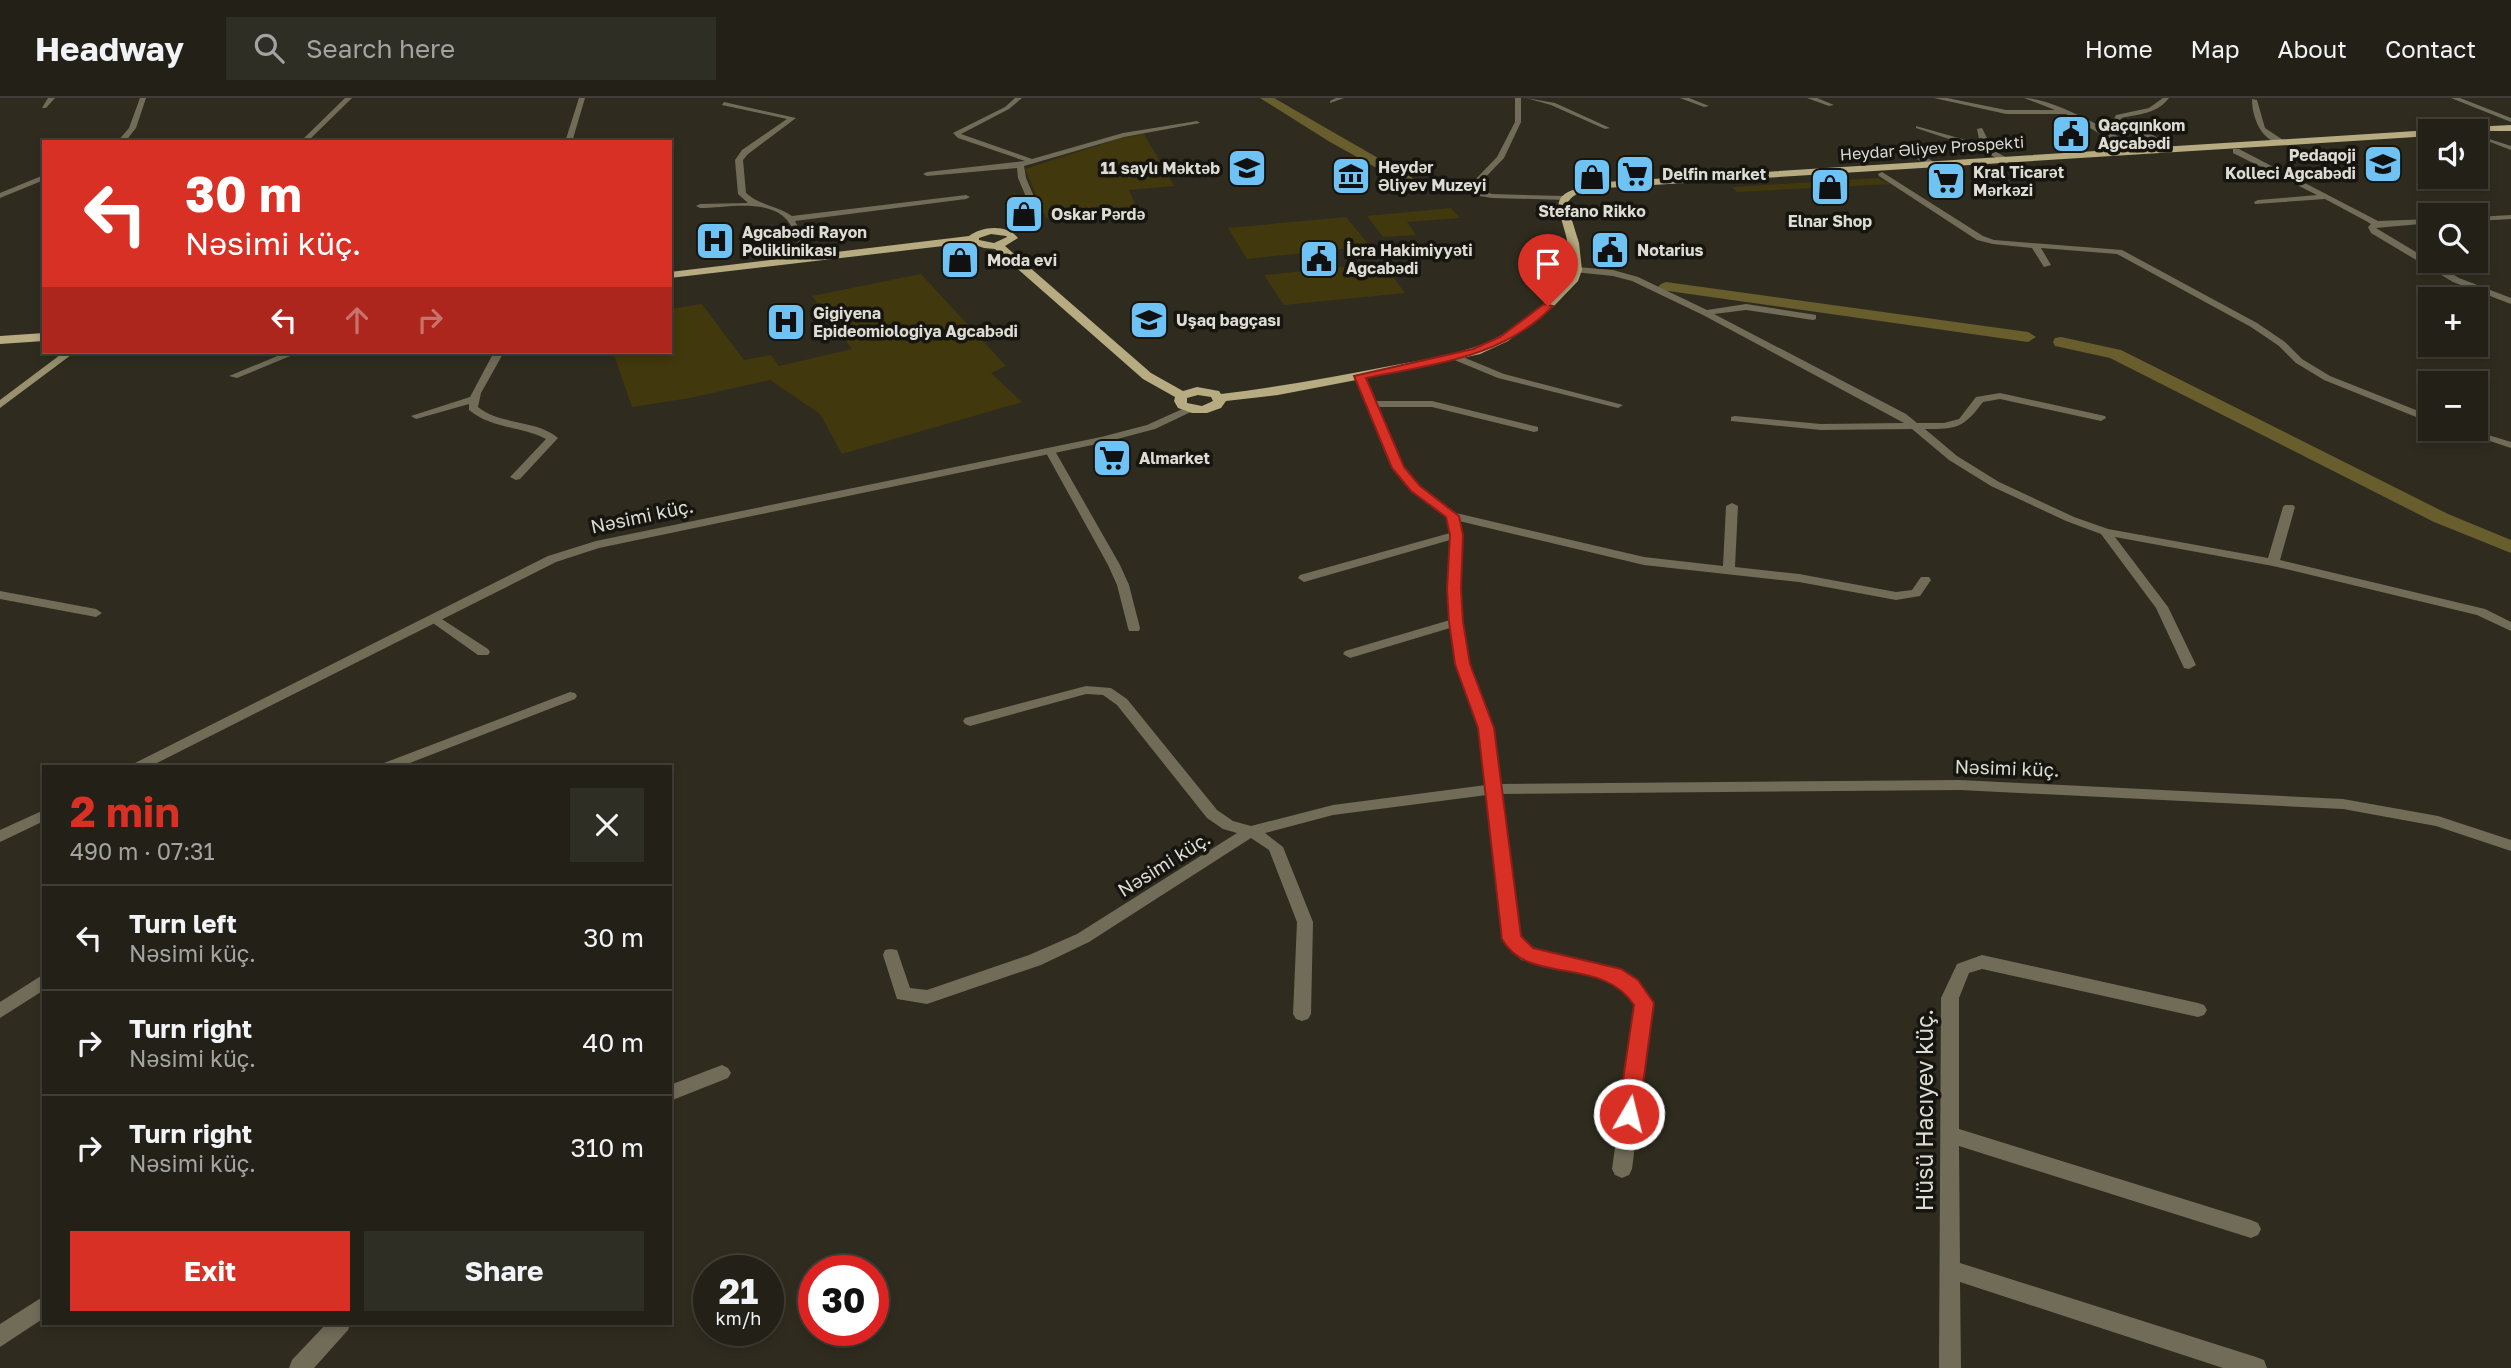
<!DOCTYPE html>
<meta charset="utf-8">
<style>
:root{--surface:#232117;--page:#2f2e24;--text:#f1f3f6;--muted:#a3a3a1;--line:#403e36;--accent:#d93025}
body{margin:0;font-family:"Golos Text",sans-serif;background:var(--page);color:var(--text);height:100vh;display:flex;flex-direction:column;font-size:26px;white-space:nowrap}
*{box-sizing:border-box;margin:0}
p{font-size:23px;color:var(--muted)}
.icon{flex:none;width:38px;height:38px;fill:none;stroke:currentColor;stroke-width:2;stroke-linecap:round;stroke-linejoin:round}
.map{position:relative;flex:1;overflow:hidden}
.sheet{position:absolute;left:42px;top:667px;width:630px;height:560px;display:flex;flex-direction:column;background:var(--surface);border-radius:0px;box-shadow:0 4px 10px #0003,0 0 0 2px var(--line)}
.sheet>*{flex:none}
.banner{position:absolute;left:42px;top:42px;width:630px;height:214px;border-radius:0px;box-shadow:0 4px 10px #0003,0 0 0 2px var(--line);background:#d93025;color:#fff;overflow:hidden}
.buttons{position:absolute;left:2418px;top:21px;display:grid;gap:14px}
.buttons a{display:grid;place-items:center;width:70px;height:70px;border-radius:0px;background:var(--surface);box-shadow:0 4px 10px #0003,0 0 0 2px var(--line);font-size:35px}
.speed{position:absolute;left:693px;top:1157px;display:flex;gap:14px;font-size:35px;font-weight:700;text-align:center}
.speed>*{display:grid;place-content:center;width:91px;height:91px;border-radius:50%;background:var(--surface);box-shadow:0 4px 10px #0003,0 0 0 2px var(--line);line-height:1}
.speed small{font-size:18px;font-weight:400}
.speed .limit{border:10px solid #d22;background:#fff;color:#111}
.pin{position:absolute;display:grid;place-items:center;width:60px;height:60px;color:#fff;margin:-72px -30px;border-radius:50% 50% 50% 0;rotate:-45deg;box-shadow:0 0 7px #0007}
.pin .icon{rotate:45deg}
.me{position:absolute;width:77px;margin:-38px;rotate:8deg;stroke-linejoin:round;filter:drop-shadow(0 0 5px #0008)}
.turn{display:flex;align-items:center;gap:24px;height:147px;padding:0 28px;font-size:32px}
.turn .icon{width:91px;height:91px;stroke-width:2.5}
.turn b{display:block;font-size:49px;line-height:60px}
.lanes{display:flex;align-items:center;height:66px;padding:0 28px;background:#0003;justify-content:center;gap:35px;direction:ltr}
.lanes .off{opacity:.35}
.round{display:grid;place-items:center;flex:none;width:74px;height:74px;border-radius:0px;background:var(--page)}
.head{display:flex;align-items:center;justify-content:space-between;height:119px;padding:0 28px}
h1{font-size:42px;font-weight:700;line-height:52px;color:var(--accent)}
.primary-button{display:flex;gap:14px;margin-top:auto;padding:14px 28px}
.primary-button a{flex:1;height:80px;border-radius:0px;background:var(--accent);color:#fff;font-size:28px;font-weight:700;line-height:80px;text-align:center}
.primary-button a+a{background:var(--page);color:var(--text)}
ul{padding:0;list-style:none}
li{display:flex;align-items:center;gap:21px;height:105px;padding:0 28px;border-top:2px solid var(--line)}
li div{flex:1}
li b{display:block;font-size:26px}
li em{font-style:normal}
header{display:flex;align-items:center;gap:42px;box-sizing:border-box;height:98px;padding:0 35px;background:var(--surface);border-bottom:2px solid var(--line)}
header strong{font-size:33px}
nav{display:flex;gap:38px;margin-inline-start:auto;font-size:24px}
.search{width:490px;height:63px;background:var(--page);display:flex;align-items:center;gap:18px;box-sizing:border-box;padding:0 24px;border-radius:0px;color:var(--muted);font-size:26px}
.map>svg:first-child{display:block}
.green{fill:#41380d}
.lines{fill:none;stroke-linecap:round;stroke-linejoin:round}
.canal{fill:#685d2c;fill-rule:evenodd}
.minor{fill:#716c58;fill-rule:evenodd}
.tertiary{fill:#716c58;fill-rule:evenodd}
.secondary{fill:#98906f;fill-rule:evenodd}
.primary{fill:#b6ab81;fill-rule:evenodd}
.route{fill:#d93025;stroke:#8d1f18;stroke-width:2}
.labels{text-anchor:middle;stroke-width:7;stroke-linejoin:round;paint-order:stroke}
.far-poi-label{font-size:16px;font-weight:bold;fill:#dddbd3;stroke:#16150f;text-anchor:start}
.far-street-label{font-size:16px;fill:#dddbd3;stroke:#16150f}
.street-label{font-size:19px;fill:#dddbd3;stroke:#16150f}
.near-street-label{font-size:23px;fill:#dddbd3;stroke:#16150f}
</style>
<header>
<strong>Headway</strong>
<div class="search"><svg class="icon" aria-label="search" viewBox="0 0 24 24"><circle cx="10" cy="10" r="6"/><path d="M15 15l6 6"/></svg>Search here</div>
<nav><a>Home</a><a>Map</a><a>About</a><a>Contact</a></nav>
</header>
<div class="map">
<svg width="2511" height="1270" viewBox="0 0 2511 1270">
<rect width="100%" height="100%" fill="#2f2c1f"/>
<g class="green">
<path d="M1144,36L1174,88L1129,92L1137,111L1046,120L1025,71L1121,40Z"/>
<path d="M1878,80L1890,86L1737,94L1732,89Z"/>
<path d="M1451,110L1460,120L1407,124L1416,137L1383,139L1367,118Z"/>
<path d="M1346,119L1370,148L1247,161L1228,130Z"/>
<path d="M1383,165L1405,195L1284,207L1264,177Z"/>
<path d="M921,176L1006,268L991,275L1022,304L842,356L820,316L770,282L690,300L632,309L613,254H670V211L702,206L744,262L771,257L779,268L852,251L812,198Z"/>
</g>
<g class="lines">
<g class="canal">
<path d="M1260,0H1274L1423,86L1416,90L1411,89L1330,44Z"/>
<path d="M1666,184L2028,234L2036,239L2028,244L1661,192L1658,189L1661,186Z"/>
<path d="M2061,239L2121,252L2448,416L2511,442V455L2434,424L2110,260L2055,248L2053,244L2055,240Z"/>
</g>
<g class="minor">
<path d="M48,0H55L46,10H42Z"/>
<path d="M140,0H146L136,30L125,44H117L129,30Z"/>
<path d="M579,0H585L572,44H565Z"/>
<path d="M1015,0H1022L1009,11L961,36L1032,61L1123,35L1197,23L1200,25L1124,39L1024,68L1026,80L1043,120L1037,128L1009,137L1005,135L1006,133L1031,124L1035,120L1018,80L1017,70L927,78L923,76L927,74L1025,63L958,40L953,35L1005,9Z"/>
<path d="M1336,0H1344L1330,5V3Z"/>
<path d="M1526,0L1555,5L1610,30L1605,31L1551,7Z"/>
<path d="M1680,0H1689L1709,8L1704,9Z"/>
<path d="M1807,0H1817L1834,7L1829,8Z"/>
<path d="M1934,0H1947L2006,12H2055L2024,0C2053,0 2116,35 2140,53L2133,55L2066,16H2006Z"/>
<path d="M2163,0H2169C2157,16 2139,16 2121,20L2175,49L2172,53L2114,21L2116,17L2149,10Z"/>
<path d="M2451,0H2460L2511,20V24Z"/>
<path d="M2252,1L2257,2L2265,30L2283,42V46C2261,44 2252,19 2252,1Z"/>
<path d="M724,4L796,20L748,56L743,62L746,95C759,107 777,108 792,118L966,97L970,99L966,101L795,123L814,161L807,163C800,151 796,133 787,122C768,100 726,110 700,110L696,108L700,106L748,105L738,96L735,62L742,52L787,21L722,7Z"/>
<path d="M1916,28L1980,46L1977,31L1982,30L1989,44L1986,48L2009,61L2002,63L1979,51L1916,30Z"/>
<path d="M2477,37L2511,48V52L2477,39Z"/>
<path d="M1916,47L1923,49L1916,53L1934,64V68H1928L1908,55V51Z"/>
<path d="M2233,51H2239L2378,123L2431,121V125L2376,130L2459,180L2511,200V206L2453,184L2371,135L2368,129L2371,126L2366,123L2325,101L2255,106L2254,104L2258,102L2317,97L2233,55Z"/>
<path d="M1882,74L1983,138L1994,142L2122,152L2257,225L2285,244L2302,261L2330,278L2431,318V325L2324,282L2296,265L2279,248L2251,229L2117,156L2041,150L2051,167L2044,169L2032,150L1993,146L1977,142L1879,78L1878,76Z"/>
<path d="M44,77V82L0,100V95Z"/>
<path d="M2511,117V121L2476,123V119Z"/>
<path d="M1577,169L1613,172L1638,179L1707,212L1746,206L1816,217V221L1813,222L1746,212L1714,216L1906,316L1917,325H1944L1959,321L1976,299L2000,295L2105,318L2106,320L2101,323L2000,301L1983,304C1963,330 1958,331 1925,331L1957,358L1999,384L2074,419L2108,431L2268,460L2283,409L2285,407H2293L2295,409L2280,462L2485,511L2511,524V533L2477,517L2273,468L2115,439L2168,509L2196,567L2189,571L2184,570L2156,510L2101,436L2066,423L1991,388L1949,362L1912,331L1821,332L1731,323V319L1735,318L1821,326L1904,325L1703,217L1632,183L1613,178L1574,174V170Z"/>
<path d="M287,254H300L237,280L229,278Z"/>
<path d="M494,254H504L481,295L478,309C502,328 536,321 558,340L520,381L516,382L510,379L512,377L546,341C521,328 492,331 469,312V306L416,321L411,318L470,299Z"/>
<path d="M1452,257H1458L1504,276L1623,307L1618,310L1498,280L1452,261Z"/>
<path d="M1357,276H1363L1376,303H1432L1538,329V333L1534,334L1432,309H1378L1404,369L1420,388L1456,415L1644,459L1723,468L1726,408L1732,405L1738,408L1735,469L1799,476L1896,494L1912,492L1921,479H1929L1931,482L1920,498L1896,502L1799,484L1644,467L1459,423L1462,437L1460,491L1462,524L1469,566L1493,630L1500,686L1960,682L2343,701L2438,718L2511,742V753L2436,728L2343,711L1960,692L1501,696L1520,839L1532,852L1620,871L1637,882L1653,906L1632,1071L1629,1077L1622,1080L1615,1077L1612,1071L1635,907L1625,892L1610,882L1521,862L1504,841L1487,697L1333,717L1265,735L1283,749L1313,824L1311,916L1308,921L1302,923L1296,921L1293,916L1297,824L1269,752L1251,740L1089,844L1041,867L927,906L897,901L883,857L885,852L891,851L897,852L910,890L927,892L1029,857L1077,836L1237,735L1223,731L1207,720L1117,607L1103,597L1086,596L970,628L965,626L963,623L965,620L1086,588L1111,590L1127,601L1217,712L1233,723L1251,728L1333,707L1486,687L1479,630L1455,566L1450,530L1350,560L1343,556L1345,553L1450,522L1448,491L1450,442L1304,484L1298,480L1300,477L1450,435L1447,419C1428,405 1406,391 1394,370C1379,345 1367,306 1355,278Z"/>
<path d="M2454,331H2469L2511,344V350Z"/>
<path d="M1050,350L1055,353L1120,467L1129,487L1140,530L1139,533H1129L1128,530L1117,487L1108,467L1045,353Z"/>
<path d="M0,493L96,511L102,515L96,519L0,501Z"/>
<path d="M434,516L488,551L490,554L488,557H478L430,523L428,520Z"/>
<path d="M570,594L575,595L577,598L575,601L402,668H382L384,665Z"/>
<path d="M1982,857L2198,905L2204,907L2207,912L2204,917L2198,919L1982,871L1969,875L1959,900V1031L2251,1122L2258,1125L2261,1131L2258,1137L2251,1140L1959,1048L1960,1165L2256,1259L2264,1262L2267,1270H2223L1960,1184L1961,1270H1939L1941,900L1957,866Z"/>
<path d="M44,876V892L0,920V904Z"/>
<path d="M722,967L728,970L731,975L728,980L670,1003V987Z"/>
<path d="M44,1198V1220L0,1249V1226Z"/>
<path d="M327,1225H351L348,1232L314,1270H289L292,1262Z"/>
</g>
<g class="tertiary">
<path d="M345,0H352L307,44H300Z"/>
<path d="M1515,0H1521V24L1504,60L1477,88L1486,94L1492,96L1564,98L1568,100L1567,102L1492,100L1480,98L1469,88L1497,59L1515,24Z"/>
<path d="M1189,308L1194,311L1193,313L1155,331L1102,345L599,450L556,464L151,668H133L135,665L548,458L596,443L1101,339L1147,327Z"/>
<path d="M44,712V723L0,744V732Z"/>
</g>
<path class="secondary" d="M64,254H75L0,310V302Z"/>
<g class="primary">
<path d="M2511,27V33H2449L2453,30Z"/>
<path d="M2431,32L2434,33H2431V38L1605,90C1591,92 1574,92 1567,106L1579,145L1582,172L1578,183L1552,210L1508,243L1480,256L1419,270L1278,297L1226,303L1221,310L1207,315H1192L1178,310L1174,303L1175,299L1143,281L995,151L984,150L969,145L670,180V174L969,138C982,128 1007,126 1018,140L1005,148L1151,275L1183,293L1197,289L1219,293L1221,296C1278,289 1334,279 1390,268C1426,261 1466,256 1498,239C1514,231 1532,216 1546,204C1553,197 1563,189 1568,181C1572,174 1571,168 1570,160C1565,107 1533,97 1605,84ZM991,136L1006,138L1007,139L994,145L979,142V140ZM1198,297L1211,299L1213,303L1202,308L1187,305V300Z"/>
<path d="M44,235V243L0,246V238Z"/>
</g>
</g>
<path class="route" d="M1544,206L1553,208C1503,260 1433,266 1366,280L1404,369L1420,388L1459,418L1463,437L1461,491L1463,524L1470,566L1494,630L1521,838L1533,850L1621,871L1638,882L1654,905L1639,1016L1636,1022L1629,1025L1621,1022L1618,1016L1634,907C1601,857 1528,888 1502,841L1478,630L1455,566L1449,524L1447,491L1450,437L1446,419L1411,393L1392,370L1354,278L1473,251L1500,239Z"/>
<defs>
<g id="civic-square" transform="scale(2.0125)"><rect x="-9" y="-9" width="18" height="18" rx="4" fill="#6fc2f4" stroke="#16150f"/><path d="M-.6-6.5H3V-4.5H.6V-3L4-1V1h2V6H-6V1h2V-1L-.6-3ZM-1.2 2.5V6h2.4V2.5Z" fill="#111"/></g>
<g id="university-square" transform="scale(2.0125)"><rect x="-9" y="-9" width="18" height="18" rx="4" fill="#6fc2f4" stroke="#16150f"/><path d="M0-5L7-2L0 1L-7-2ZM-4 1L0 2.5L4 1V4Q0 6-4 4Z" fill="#111"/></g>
<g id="school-square" transform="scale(2.0125)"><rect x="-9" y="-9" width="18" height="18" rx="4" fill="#6fc2f4" stroke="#16150f"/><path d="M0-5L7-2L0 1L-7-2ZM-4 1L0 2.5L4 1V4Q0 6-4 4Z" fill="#111"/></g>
<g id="supermarket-square" transform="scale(2.0125)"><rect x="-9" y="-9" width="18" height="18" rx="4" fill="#6fc2f4" stroke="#16150f"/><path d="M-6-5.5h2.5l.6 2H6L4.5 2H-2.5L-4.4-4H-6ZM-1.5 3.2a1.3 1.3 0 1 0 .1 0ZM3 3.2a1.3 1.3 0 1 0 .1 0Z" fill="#111"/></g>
<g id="museum-square" transform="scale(2.0125)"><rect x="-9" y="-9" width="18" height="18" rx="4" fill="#6fc2f4" stroke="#16150f"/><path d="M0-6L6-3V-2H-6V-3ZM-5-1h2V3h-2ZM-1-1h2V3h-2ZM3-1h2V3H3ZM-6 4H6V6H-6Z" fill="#111"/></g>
<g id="shop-square" transform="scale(2.0125)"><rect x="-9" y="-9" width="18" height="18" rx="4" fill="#6fc2f4" stroke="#16150f"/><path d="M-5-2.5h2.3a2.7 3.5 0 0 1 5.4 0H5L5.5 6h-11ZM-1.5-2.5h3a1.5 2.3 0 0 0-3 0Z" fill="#111"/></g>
<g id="hospital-square" transform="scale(2.0125)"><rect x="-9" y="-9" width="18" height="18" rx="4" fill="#6fc2f4" stroke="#16150f"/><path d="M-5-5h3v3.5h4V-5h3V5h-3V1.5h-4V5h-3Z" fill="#111"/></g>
</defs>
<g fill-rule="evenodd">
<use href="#civic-square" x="2071" y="36"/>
<use href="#university-square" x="2383" y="66"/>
<use href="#school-square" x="1247" y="70"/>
<use href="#supermarket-square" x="1635" y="76"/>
<use href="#museum-square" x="1351" y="78"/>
<use href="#shop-square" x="1592" y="79"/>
<use href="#supermarket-square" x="1946" y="83"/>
<use href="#shop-square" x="1830" y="89"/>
<use href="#shop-square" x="1024" y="116"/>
<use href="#hospital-square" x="715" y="143"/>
<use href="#civic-square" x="1610" y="152"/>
<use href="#civic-square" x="1319" y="161"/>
<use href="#shop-square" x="960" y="162"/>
<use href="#school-square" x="1149" y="222"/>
<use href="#hospital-square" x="786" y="224"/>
<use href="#supermarket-square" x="1112" y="360"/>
</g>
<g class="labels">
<g class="far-poi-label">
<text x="2098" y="33">Qaçqınkom<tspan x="2098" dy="18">Ağcabədi</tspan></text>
<text x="2356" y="63" text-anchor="end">Pedaqoji<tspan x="2356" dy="18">Kolleci Ağcabədi</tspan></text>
<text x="1378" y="75">Heydər<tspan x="1378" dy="18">Əliyev Muzeyi</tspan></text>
<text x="1220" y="76" text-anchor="end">11 saylı Məktəb</text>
<text x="1973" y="80">Kral Ticarət<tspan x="1973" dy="18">Mərkəzi</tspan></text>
<text x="1662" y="82">Delfin market</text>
<text x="1592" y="119" text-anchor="middle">Stefano Rikko</text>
<text x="1051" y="122">Oskar Pərdə</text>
<text x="1830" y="129" text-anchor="middle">Elnar Shop</text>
<text x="742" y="140">Ağcabədi Rayon<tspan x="742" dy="18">Poliklinikası</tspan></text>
<text x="1346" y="158">İcra Hakimiyyəti<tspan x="1346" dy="18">Ağcabədi</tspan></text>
<text x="1637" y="158">Notarius</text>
<text x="987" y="168">Moda evi</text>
<text x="813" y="221">Gigiyena<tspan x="813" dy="18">Epideomiologiya Ağcabədi</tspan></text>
<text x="1176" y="228">Uşaq bağçası</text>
<text x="1139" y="366">Almarket</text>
</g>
<g class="far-street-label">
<text transform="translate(1932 50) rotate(-4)" y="6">Heydar Əliyev Prospekti</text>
</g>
<g class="street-label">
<text transform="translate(642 418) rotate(-12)" y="7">Nəsimi küç.</text>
<text transform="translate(2007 670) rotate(2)" y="7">Nəsimi küç.</text>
<text transform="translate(1164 766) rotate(-32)" y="7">Nəsimi küç.</text>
</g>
<g class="near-street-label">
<text transform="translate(1925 1012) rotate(-90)" y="8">Hüsü Hacıyev küç.</text>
</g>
</g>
</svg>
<div class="buttons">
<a><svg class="icon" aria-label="sound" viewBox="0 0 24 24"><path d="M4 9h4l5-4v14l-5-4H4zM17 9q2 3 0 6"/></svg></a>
<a><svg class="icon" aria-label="search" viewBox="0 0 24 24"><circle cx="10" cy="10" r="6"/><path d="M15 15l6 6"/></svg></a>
<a>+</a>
<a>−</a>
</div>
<div class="speed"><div>21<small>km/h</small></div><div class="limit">30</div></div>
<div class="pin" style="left:1548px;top:208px;background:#d93025"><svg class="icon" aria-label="arrive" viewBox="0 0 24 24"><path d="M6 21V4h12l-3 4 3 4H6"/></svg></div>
<svg class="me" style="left:1629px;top:1016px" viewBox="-20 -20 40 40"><circle r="17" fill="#d93025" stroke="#fff" stroke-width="3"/><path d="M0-11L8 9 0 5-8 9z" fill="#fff"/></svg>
<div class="banner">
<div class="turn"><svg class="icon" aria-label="left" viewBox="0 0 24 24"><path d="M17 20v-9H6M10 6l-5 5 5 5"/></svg><div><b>30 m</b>Nəsimi küç.</div></div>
<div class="lanes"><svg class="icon" aria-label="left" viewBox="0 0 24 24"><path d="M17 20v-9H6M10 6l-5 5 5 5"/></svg><svg class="icon off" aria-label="ahead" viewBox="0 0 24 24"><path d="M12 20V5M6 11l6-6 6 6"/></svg><svg class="icon off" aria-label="right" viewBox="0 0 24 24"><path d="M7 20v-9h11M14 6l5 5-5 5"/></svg></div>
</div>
<section class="sheet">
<div class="head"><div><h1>2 min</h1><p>490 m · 07:31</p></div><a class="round"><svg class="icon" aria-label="close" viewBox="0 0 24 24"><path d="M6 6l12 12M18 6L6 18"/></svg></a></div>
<ul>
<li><svg class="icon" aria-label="left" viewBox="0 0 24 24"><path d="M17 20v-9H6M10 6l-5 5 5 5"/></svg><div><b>Turn left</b><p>Nəsimi küç.</p></div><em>30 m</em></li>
<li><svg class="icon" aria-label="right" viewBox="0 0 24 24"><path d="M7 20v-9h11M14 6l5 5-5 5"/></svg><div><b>Turn right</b><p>Nəsimi küç.</p></div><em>40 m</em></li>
<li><svg class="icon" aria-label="right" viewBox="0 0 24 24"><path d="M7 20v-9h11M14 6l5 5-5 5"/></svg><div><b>Turn right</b><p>Nəsimi küç.</p></div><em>310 m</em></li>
</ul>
<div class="primary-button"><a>Exit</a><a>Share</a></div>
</section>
</div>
